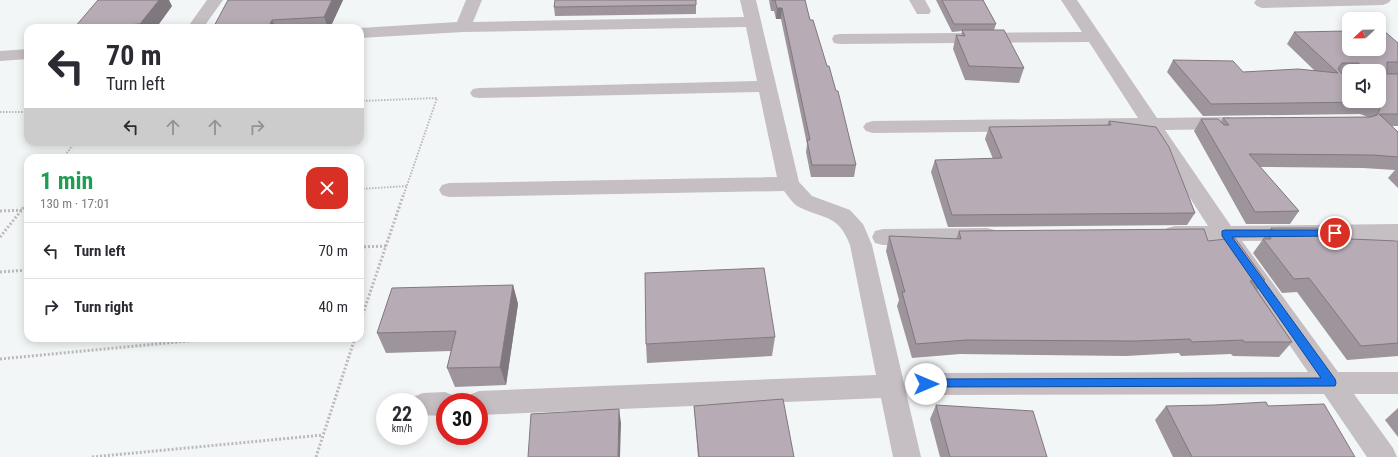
<!DOCTYPE html>
<meta charset="utf-8">
<style>
:root{--surface:#fff;--page:#f2f2f3;--text:#2b2b33;--muted:#7c7c81;--line:#e1e1e2}
body{margin:0;font-family:"Roboto Condensed",sans-serif;background:var(--page);color:var(--text);height:100vh;display:flex;flex-direction:column;font-size:15px;white-space:nowrap}
*{box-sizing:border-box;margin:0}
p{font-size:13px;color:var(--muted)}
.icon{flex:none;width:22px;height:22px;fill:none;stroke:currentColor;stroke-width:2;stroke-linecap:round;stroke-linejoin:round}
.map{position:relative;flex:1;overflow:hidden}
.sheet{position:absolute;left:24px;top:154px;width:340px;height:188px;display:flex;flex-direction:column;background:var(--surface);border-radius:12px;box-shadow:0 2px 10px #0003}
.sheet>*{flex:none}
.hud{position:absolute;left:24px;top:24px;width:340px;height:122px;border-radius:12px;box-shadow:0 2px 10px #0003;background:#fff;color:var(--text);overflow:hidden}
.needle{width:26px;rotate:248deg}
.buttons{position:absolute;left:1342px;top:12px;display:grid;gap:8px}
.buttons a{display:grid;place-items:center;width:44px;height:44px;border-radius:8px;background:var(--surface);box-shadow:0 2px 10px #0003;font-size:20px}
.speed{position:absolute;left:376px;top:393px;display:flex;gap:8px;font-size:20px;font-weight:700;text-align:center}
.speed>*{display:grid;place-content:center;width:52px;height:52px;border-radius:50%;background:var(--surface);box-shadow:0 2px 10px #0003;line-height:1}
.speed small{font-size:10px;font-weight:400}
.speed .limit{border:6px solid #d22;background:#fff;color:#111}
.pin{position:absolute;display:grid;place-items:center;width:34px;height:34px;color:#fff;margin:-17px;border:2px solid #fff;border-radius:50%;box-shadow:0 1px 4px #0007}
.me{position:absolute;width:44px;margin:-22px;rotate:90deg;stroke-linejoin:round;filter:drop-shadow(0 0 3px #0008)}
.turn{display:flex;align-items:center;gap:14px;height:84px;padding:0 16px;font-size:18px}
.turn .icon{width:52px;height:52px;stroke-width:2.5}
.turn b{display:block;font-size:28px;line-height:34px}
.lanes{display:flex;align-items:center;height:38px;padding:0 16px;background:#0003;justify-content:center;gap:20px;direction:ltr}
.lanes .off{opacity:.35}
.round{display:grid;place-items:center;flex:none;width:42px;height:42px;border-radius:12px;background:var(--page)}
.head{display:flex;align-items:center;justify-content:space-between;height:68px;padding:0 16px}
h1{font-size:24px;font-weight:700;line-height:30px;color:#1e9e55}
ul{padding:0;list-style:none}
li{display:flex;align-items:center;gap:12px;height:56px;padding:0 16px;border-top:1px solid var(--line)}
li div{flex:1}
li b{display:block;font-size:15px}
li em{font-style:normal}
.map>svg:first-child{display:block}
.lines{fill:none;stroke-linecap:round;stroke-linejoin:round}
.path-far1{stroke:#bdb8bc;stroke-width:2;stroke-dasharray:1.5 1.5;stroke-linecap:butt}
.path{stroke:#bdb8bc;stroke-width:3;stroke-dasharray:2 2;stroke-linecap:butt}
.street{fill:#c5bec3;fill-rule:evenodd}
.wall{fill:#9d949c;fill-rule:evenodd}
.shaded-wall{fill:#80787f}
.building{fill:#b7acb5;stroke:#80787f;fill-rule:evenodd}
.route{fill:#1a73e8;stroke:#114b97}
</style>
<div class="map">
<svg width="1398" height="457" viewBox="0 0 1398 457">
<rect width="100%" height="100%" fill="#f3f6f6"/>
<g class="lines">
<g class="path-far1">
<path d="M360,101L437,98L404,194"/>
<path d="M0,112H28"/>
<path d="M63,158L75,142"/>
<path d="M360,189L407,186"/>
</g>
<g class="path">
<path d="M0,211L28,210"/>
<path d="M0,237L28,202"/>
<path d="M360,247L386,246"/>
<path d="M0,272L28,270"/>
<path d="M360,322L404,193"/>
<path d="M0,359L219,338"/>
<path d="M92,457L323,435"/>
<path d="M316,457L355,338"/>
</g>
<g class="street">
<path d="M207,0H223L203,28H187Z"/>
<path d="M466,0H482L473,22L744,17L740,0H756L799,182L812,196L850,210L863,224L872,245L921,457H893L881,398L479,415V402H466L469,395L479,391L876,375L850,245C838,214 825,220 799,207C793,204 788,196 784,191L449,197L442,195L439,190L442,185L449,183L777,177L759,92L479,98L473,97L470,93L473,89L479,88L757,81L746,27L463,32L360,38V28L457,22Z"/>
<path d="M909,0H925L931,11L929,14H917Z"/>
<path d="M1061,0H1077L1157,118L1228,117L1235,119L1237,123L1235,127L1228,129L1165,130L1231,226L1398,224V240L1242,241L1338,372H1398V394H1354L1393,448L1397,457H1367L1324,394L926,395L917,392L913,384L917,376L926,373L1308,372L1218,241L1175,242L1167,240L1164,234L1167,228L1175,226H1208L1146,130L873,133L866,131L863,127L866,123L873,121L1138,118L1089,42L840,44L834,43L832,39L834,35L840,34L1082,32Z"/>
<path d="M1256,0H1391L1388,3L1383,5L1262,8L1257,6L1254,3Z"/>
<path d="M28,49V59L0,61V51Z"/>
<path d="M987,228L995,230L998,236L995,242L987,244L883,245L875,243L872,237L875,231L883,229Z"/>
<path d="M445,392L455,396L458,402H445V416L419,415V402H411L413,397L423,393Z"/>
</g>
</g>
<g class="wall">
<path d="M228,0H343L330,28H213Z"/>
<path d="M696,0V14L555,16L554,7Z"/>
<path d="M769,0H805L810,20L856,165L854,177H811L806,152L807,144L781,19H776L774,11H771Z"/>
<path d="M936,0H983L996,24L994,30L1024,68L1019,83L965,80L953,49L956,35L961,36L962,31L952,32Z"/>
<path d="M172,6L156,28H74Z"/>
<path d="M1294,32L1398,43V126H1392L1398,132V188L1388,178L1395,170L1363,168L1260,167L1299,211L1290,224H1246L1194,131L1201,119L1221,122L1223,118L1368,117L1360,114L1203,116L1167,72L1173,60L1243,72L1314,70L1287,44ZM1349,71H1379L1349,101Z"/>
<path d="M1109,121L1195,213L1187,225L948,227L931,172L935,160L993,159L985,139L989,127L1107,125Z"/>
<path d="M1271,228L1326,238L1398,241V356L1347,360L1297,292L1282,293L1253,253Z"/>
<path d="M959,231L1208,241L1265,280L1257,290L1292,342L1279,357L1233,356L1231,354L1181,356L1179,353L1126,356L960,354L912,358L897,306L899,300L886,251L889,236L956,239Z"/>
<path d="M513,285L518,304L506,385L455,387L447,368L451,351L386,353L377,333Z"/>
<path d="M775,337L772,356L647,363L646,344Z"/>
<path d="M936,405L1047,457H940L930,419Z"/>
<path d="M694,406L794,457H698L695,420Z"/>
<path d="M1166,406H1268L1355,457H1173L1155,420Z"/>
<path d="M1398,408V437L1385,420Z"/>
</g>
<g class="shaded-wall">
<path d="M159,0H169L172,6L156,28H143L140,24Z"/>
<path d="M332,0H343L330,28H328L324,17Z"/>
<path d="M777,8H782L781,19H776Z"/>
<path d="M272,20L276,28H268Z"/>
<path d="M513,285L518,304L506,385L500,367Z"/>
<path d="M619,409L621,423L620,457H618Z"/>
</g>
<g class="building">
<path d="M98,0H159L140,24L74,28Z"/>
<path d="M228,0H332L324,17L272,20L268,28H213Z"/>
<path d="M555,0H696V5L554,7Z"/>
<path d="M772,0H805L810,20H813L827,66H829L836,91H838L856,165H812L807,140H810L782,8H777L775,0Z"/>
<path d="M942,0H983L996,24H954Z"/>
<path d="M962,30H1004L1024,68L969,66L956,35L965,36Z"/>
<path d="M1379,30H1383L1398,43V62H1387V74H1398V114H1379L1398,132V157L1373,155L1249,154L1299,211L1255,212L1201,119H1218L1224,125H1229L1223,118L1370,117L1377,115L1380,109L1377,104L1369,102L1211,104L1173,60L1233,61L1243,72L1298,69L1338,73L1294,32L1349,31V49H1379ZM1342,63H1359V71H1379V101H1349V75L1342,74L1338,69Z"/>
<path d="M1109,121L1156,127L1169,147L1195,213L952,215L935,160L1002,158L989,127L1111,125Z"/>
<path d="M1271,228H1317L1326,238L1398,241V343L1361,346L1309,278L1294,279L1263,239H1271L1268,234L1275,233Z"/>
<path d="M1204,229L1208,241L1235,238L1265,280L1250,281L1292,342H1244L1243,340L1192,342L1190,339L1135,341L966,340L916,344L902,292H905L889,236L961,239L959,231Z"/>
<path d="M764,268L775,337L646,344L645,273Z"/>
<path d="M513,285L500,367L447,368L456,331L377,333L392,288Z"/>
<path d="M783,399L794,457H699L694,406Z"/>
<path d="M1266,402L1268,406L1324,404L1355,457H1192L1166,406L1214,405Z"/>
<path d="M936,405L1033,411L1047,457H950Z"/>
<path d="M619,409L618,457H528L531,414Z"/>
</g>
<path class="route" d="M1225,230H1338L1340,233L1335,236L1232,237L1335,379L1336,383L1335,386L922,387L921,384L922,381L926,379L1321,378L1222,236V231Z"/>
</svg>
<div class="buttons">
<a><svg class="needle" viewBox="-14 -14 28 28"><path d="M0-13l5 13h-10z" fill="#e53935"/><path d="M0 13l5-13h-10z" fill="#7c7c81"/></svg></a>
<a><svg class="icon" aria-label="sound" viewBox="0 0 24 24"><path d="M4 9h4l5-4v14l-5-4H4zM17 9q2 3 0 6"/></svg></a>
</div>
<div class="speed"><div>22<small>km/h</small></div><div class="limit">30</div></div>
<div class="pin" style="left:1335px;top:233px;background:#d93025"><svg class="icon" aria-label="arrive" viewBox="0 0 24 24"><path d="M6 21V4h12l-3 4 3 4H6"/></svg></div>
<svg class="me" style="left:926px;top:384px" viewBox="-20 -20 40 40"><circle r="19" fill="#fff"/><path d="M0-13L10 11 0 6-10 11z" fill="#1a73e8"/></svg>
<div class="hud">
<div class="turn"><svg class="icon" aria-label="left" viewBox="0 0 24 24"><path d="M17 20v-9H6M10 6l-5 5 5 5"/></svg><div><b>70 m</b>Turn left</div></div>
<div class="lanes"><svg class="icon" aria-label="left" viewBox="0 0 24 24"><path d="M17 20v-9H6M10 6l-5 5 5 5"/></svg><svg class="icon off" aria-label="ahead" viewBox="0 0 24 24"><path d="M12 20V5M6 11l6-6 6 6"/></svg><svg class="icon off" aria-label="ahead" viewBox="0 0 24 24"><path d="M12 20V5M6 11l6-6 6 6"/></svg><svg class="icon off" aria-label="right" viewBox="0 0 24 24"><path d="M7 20v-9h11M14 6l5 5-5 5"/></svg></div>
</div>
<section class="sheet">
<div class="head"><div><h1>1 min</h1><p>130 m · 17:01</p></div><a class="round" style="background:#d93025;color:#fff"><svg class="icon" aria-label="close" viewBox="0 0 24 24"><path d="M6 6l12 12M18 6L6 18"/></svg></a></div>
<ul>
<li><svg class="icon" aria-label="left" viewBox="0 0 24 24"><path d="M17 20v-9H6M10 6l-5 5 5 5"/></svg><div><b>Turn left</b></div><em>70 m</em></li>
<li><svg class="icon" aria-label="right" viewBox="0 0 24 24"><path d="M7 20v-9h11M14 6l5 5-5 5"/></svg><div><b>Turn right</b></div><em>40 m</em></li>
</ul>
</section>
</div>
